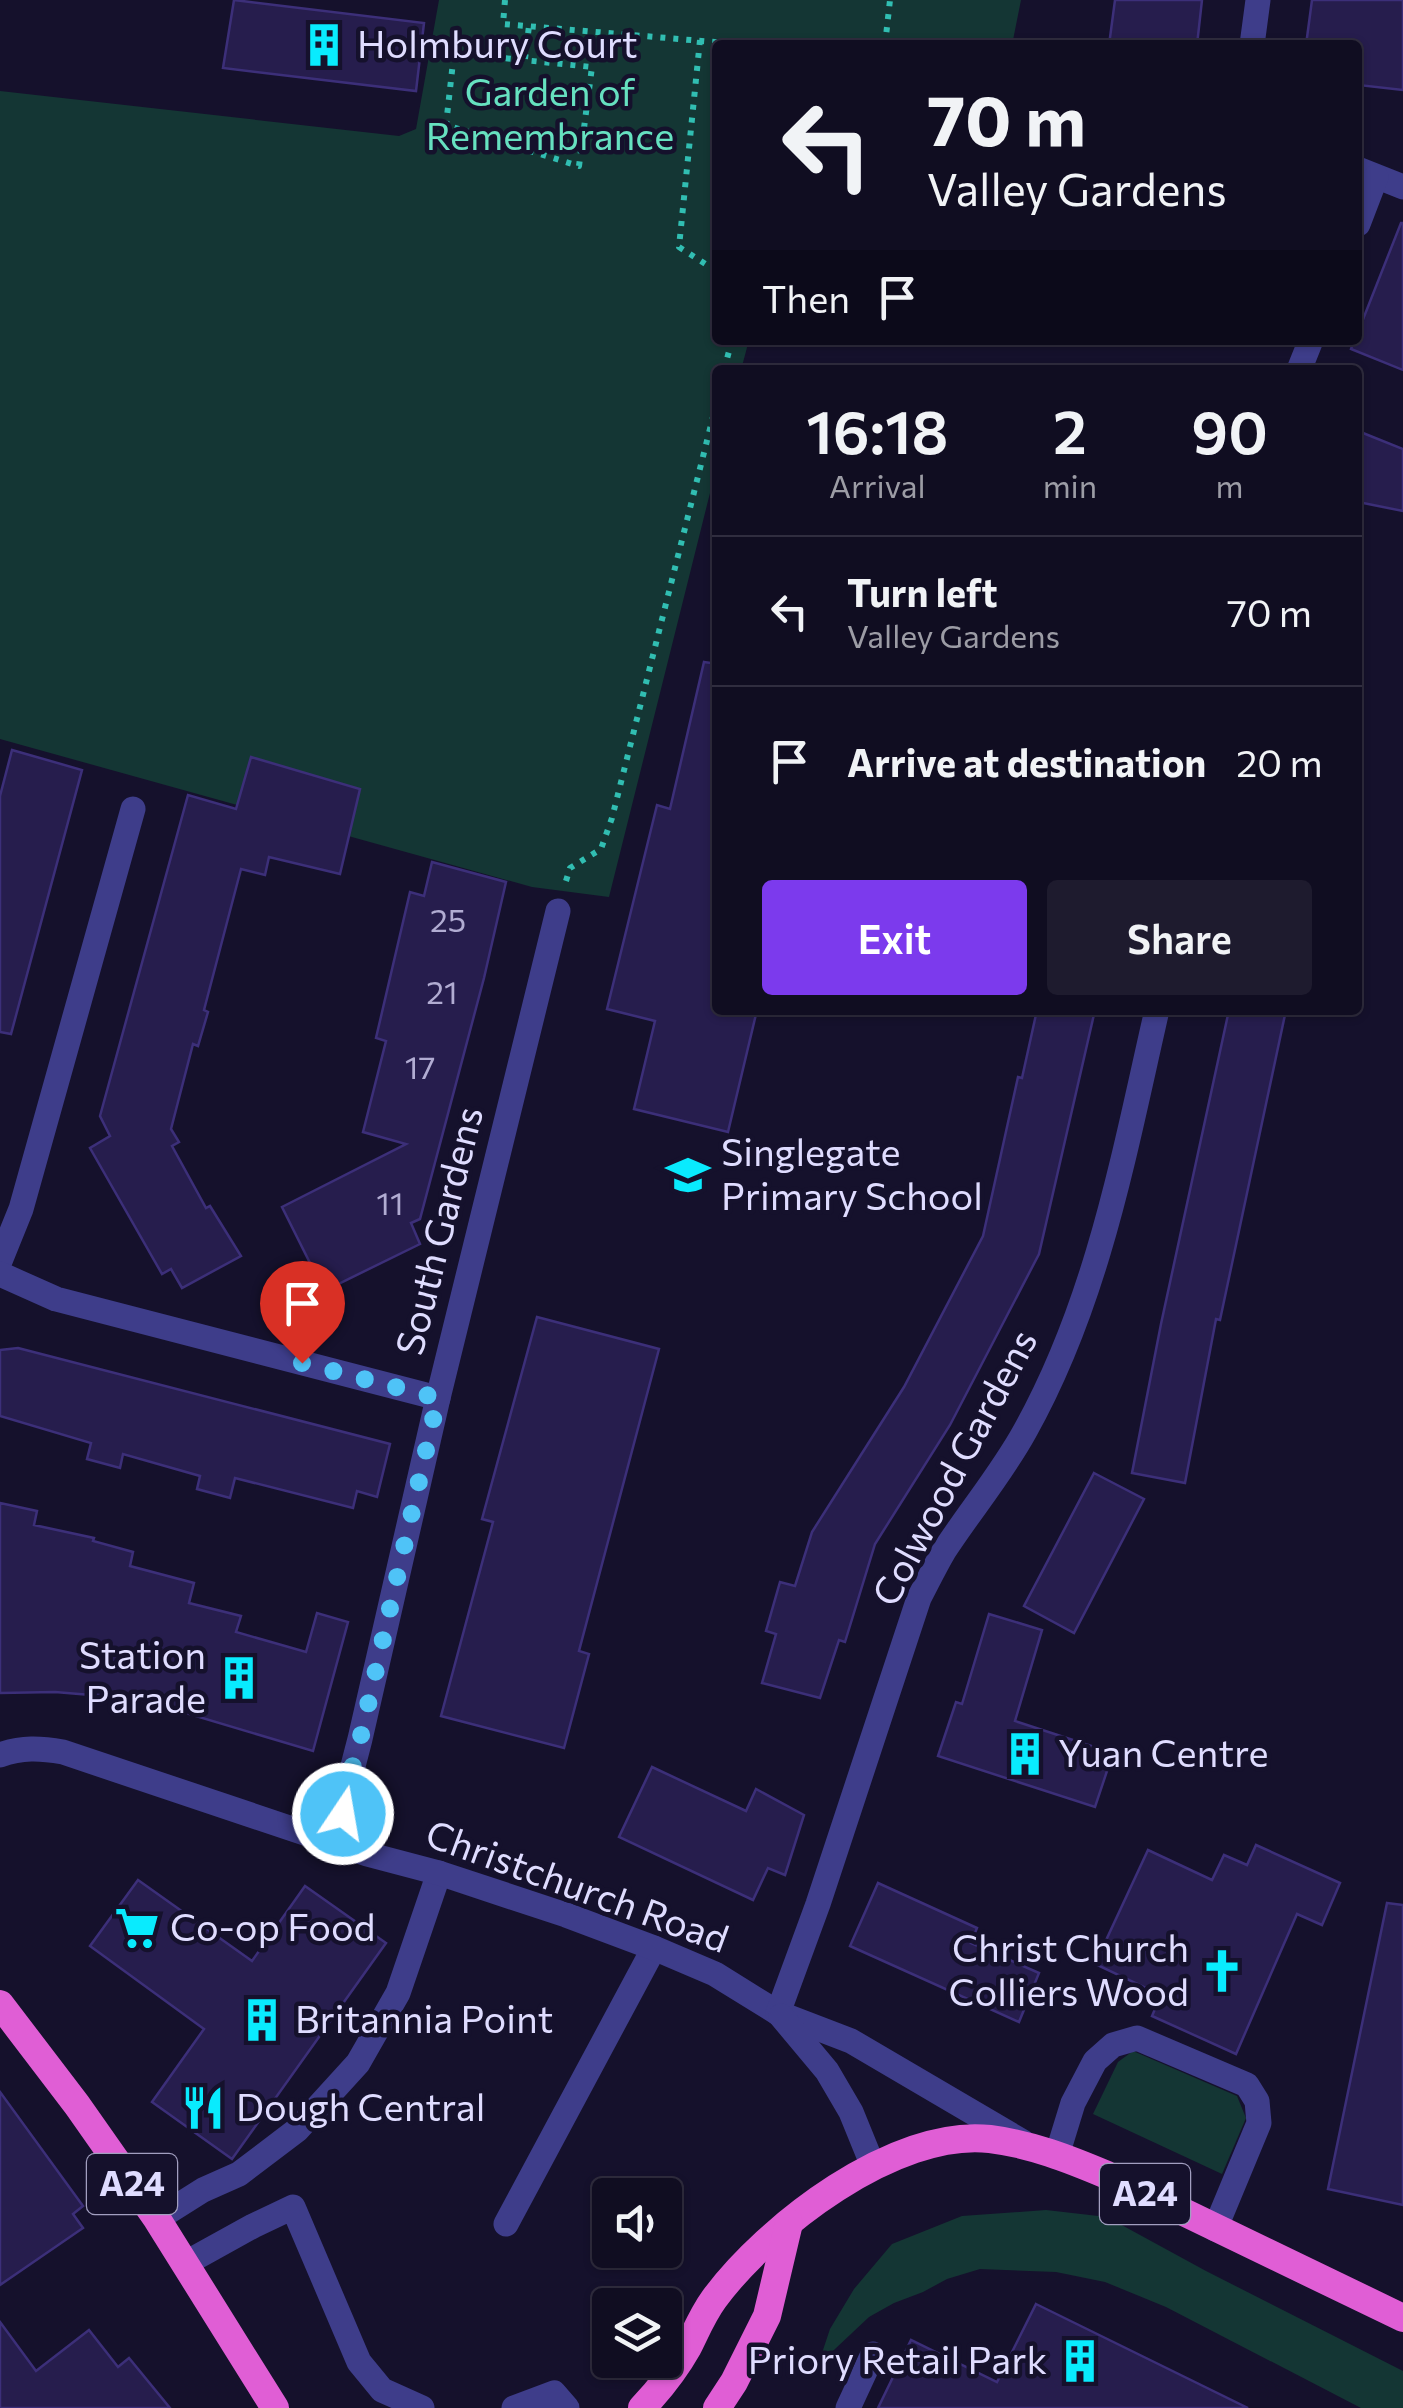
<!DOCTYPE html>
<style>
:root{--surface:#100d21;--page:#1e1b2e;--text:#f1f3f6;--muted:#9c9ca5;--line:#302d3f;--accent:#7c3aed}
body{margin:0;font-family:Commissioner,sans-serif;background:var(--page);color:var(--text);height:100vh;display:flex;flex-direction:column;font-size:38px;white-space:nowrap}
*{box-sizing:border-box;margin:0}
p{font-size:32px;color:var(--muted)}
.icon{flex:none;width:55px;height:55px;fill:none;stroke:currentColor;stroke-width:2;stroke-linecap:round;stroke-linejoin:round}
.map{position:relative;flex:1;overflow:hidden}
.side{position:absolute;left:712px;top:365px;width:650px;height:650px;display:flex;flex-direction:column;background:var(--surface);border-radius:10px;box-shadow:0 2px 8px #0004,0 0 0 2px var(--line)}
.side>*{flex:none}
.guide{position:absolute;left:712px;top:40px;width:650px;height:305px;border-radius:10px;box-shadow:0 2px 8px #0004,0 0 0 2px var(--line);background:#100d21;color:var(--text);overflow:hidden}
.fabs{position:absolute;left:592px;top:2178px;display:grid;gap:20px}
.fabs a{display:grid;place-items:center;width:90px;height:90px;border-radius:10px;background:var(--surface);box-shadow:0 2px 8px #0004,0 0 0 2px var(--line);font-size:50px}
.pin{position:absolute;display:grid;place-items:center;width:85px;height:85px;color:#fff;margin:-102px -42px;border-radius:50% 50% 50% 0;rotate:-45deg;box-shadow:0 0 10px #0007}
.pin .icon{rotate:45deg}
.me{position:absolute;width:110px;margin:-55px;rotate:12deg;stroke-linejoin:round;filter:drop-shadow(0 0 8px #0008)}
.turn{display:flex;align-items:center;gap:35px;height:210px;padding:0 50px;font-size:45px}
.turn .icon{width:130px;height:130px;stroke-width:2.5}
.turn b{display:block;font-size:70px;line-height:85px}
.then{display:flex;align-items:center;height:95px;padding:0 50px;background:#0003;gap:20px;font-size:38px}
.eta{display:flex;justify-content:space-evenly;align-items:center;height:170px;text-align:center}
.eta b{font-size:60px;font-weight:600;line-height:70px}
.primary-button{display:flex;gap:20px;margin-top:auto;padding:20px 50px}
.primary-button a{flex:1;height:115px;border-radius:10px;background:var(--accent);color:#fff;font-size:40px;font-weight:600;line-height:115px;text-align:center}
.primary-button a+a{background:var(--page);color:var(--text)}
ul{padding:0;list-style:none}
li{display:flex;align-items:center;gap:30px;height:150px;padding:0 50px;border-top:2px solid var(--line)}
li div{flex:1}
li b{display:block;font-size:38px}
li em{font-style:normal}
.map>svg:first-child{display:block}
.green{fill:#143634}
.building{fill:#261d4d;stroke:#3c2f79;stroke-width:2.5}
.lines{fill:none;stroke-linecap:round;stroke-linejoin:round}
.path{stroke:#31beb2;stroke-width:6;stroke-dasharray:5 8;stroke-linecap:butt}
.service{stroke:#3e3d8a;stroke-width:25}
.minor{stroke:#3e3d8a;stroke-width:25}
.trunk{stroke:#e05ed5;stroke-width:28}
.route{stroke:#4fc3f7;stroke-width:18;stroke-dasharray:0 32.4}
.labels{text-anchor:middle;stroke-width:9;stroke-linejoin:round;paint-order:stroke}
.number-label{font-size:32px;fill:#b1acd2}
.shield{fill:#15112c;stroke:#a29fc0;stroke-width:2.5}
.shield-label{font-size:35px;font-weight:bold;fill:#dfdcff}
.poi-label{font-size:38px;fill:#dfdcff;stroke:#15112c;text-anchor:start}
.park-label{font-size:38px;fill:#66e1c0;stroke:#15112c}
.street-label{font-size:38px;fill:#dfdcff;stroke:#15112c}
</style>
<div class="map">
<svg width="1403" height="2408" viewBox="0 0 1403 2408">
<rect width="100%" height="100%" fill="#15112c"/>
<g class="green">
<path d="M439,0H1021L1012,45H718V340H749L741,370H718L717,465L609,897L532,887L0,739V91L399,136L416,129Z"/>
<path d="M1133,2051L1237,2096L1246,2118L1222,2174L1093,2114L1118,2062Z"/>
<path d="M1046,2210L1107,2217L1206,2271L1403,2371V2408H1361L1166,2307L1105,2282L1056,2272L980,2269L947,2279L923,2292L894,2303L869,2317L818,2365L830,2329L854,2289L892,2244L962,2216Z"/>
</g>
<g class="building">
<path d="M234,0L424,23L416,91L223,68Z"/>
<path d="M1115,0H1202L1197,45H1109Z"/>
<path d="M1312,0H1403V90L1358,85V45H1306Z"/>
<path d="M1401,223H1403V370L1351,349L1354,340H1358V332Z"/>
<path d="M1358,431L1403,449V511L1358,502Z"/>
<path d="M704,662L718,664V1010H757L728,1132L634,1109L655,1021L607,1009L657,805L670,809Z"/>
<path d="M12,750L82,770L11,1034L0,1032V796Z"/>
<path d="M251,757L360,789L340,874L269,857L265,875L241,869L204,1010L208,1012L198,1046L193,1044L171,1129L179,1142L172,1146L206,1208L210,1206L241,1256L182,1288L171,1269L162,1274L90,1148L110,1136L100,1116L188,795L236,809Z"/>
<path d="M432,862L506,882L484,978L420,1219L411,1223L420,1244L324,1291L282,1207L406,1144L363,1132L386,1041L376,1038L410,892L424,896Z"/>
<path d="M1037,1010H1095L1039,1254L950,1425L875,1544L845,1642L839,1640L820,1698L762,1683L776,1634L766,1631L780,1582L795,1586L812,1532L904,1387L983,1236L1018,1077L1022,1078Z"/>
<path d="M1229,1010H1286L1220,1320L1216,1319L1185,1483L1132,1473L1161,1324Z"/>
<path d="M537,1317L659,1349L579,1651L589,1654L564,1748L441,1716L493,1522L482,1519Z"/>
<path d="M18,1348L390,1444L377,1497L357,1491L353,1508L235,1478L230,1498L197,1489L200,1476L123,1454L120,1468L87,1459L91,1443L0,1416V1350Z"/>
<path d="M1094,1473L1144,1499L1074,1633L1024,1606Z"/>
<path d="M0,1503L37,1511L34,1525L94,1538L93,1541L133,1552L130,1566L194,1583L189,1603L241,1616L236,1632L306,1652L317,1613L348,1622L313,1751L139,1699L55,1692L0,1693Z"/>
<path d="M989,1614L1042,1630L1015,1721L1113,1753L1095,1807L938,1756L956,1702L962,1704Z"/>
<path d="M652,1767L746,1811L756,1789L804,1815L785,1875L768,1868L753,1900L619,1837Z"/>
<path d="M1256,1845L1340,1883L1322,1925L1297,1914L1236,2054L1152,2016L1161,1995L1095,1964L1148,1850L1212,1880L1224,1855L1247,1865Z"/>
<path d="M138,1880L252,1961L305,1886L386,1943L232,2159L152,2102L204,2029L90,1946Z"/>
<path d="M878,1883L977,1928L971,1943L1039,1973L1019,2022L850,1946Z"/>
<path d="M1387,1903L1403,1905V2205L1328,2189Z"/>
<path d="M0,2092L83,2206L73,2214L83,2228L0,2285Z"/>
<path d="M1036,2304L1248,2408H878L911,2340L997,2382Z"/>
<path d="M0,2322L36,2371L89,2330L118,2367L129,2358L170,2408H0Z"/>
</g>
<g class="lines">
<g class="path">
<path d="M505,0L503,24L749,45"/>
<path d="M700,40L679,247L718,272"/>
<path d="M885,45L890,0"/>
<path d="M454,53L592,67L579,166L446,125Z"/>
<path d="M525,59L529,26"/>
<path d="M724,370L732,340"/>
<path d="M566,881L570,868L601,849L612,818L718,397"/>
</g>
<g class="service">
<path d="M1057,2155L1073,2103L1095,2061L1113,2045L1137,2038L1247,2085L1257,2101L1259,2123L1215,2229"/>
<path d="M157,2219L203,2190L239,2174L297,2130L358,2063L398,1993L439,1873"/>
<path d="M506,2224L654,1948"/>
<path d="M186,2263L253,2226L293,2207L359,2362L382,2390L422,2408"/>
<path d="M514,2408L554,2393L567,2408"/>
<path d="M848,2408L873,2354"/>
</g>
<g class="minor">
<path d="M1252,45L1258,0"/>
<path d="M1358,169L1403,187"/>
<path d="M1358,224L1376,177"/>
<path d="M1299,370L1311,340"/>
<path d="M0,1261L21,1209L133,809"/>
<path d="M0,1274L56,1299L438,1398"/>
<path d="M0,1755C22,1747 40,1748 63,1752L367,1854L439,1873L566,1915L654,1948L715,1974L778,2013L851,2041L1023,2142"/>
<path d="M363,1850L346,1831L343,1814L345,1797L360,1739L438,1398L558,911"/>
<path d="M778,2013L818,1904L919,1598C927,1583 935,1566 944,1551C970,1511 1002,1473 1025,1431C1098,1300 1124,1154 1157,1010"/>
<path d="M781,2016L827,2071L851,2112L873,2166"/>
</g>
<g class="trunk">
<path d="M0,2004L77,2105L157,2219L275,2408"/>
<path d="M642,2408C660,2389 675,2370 688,2347C696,2331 703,2314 714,2299C767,2227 895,2128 990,2139C1031,2144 1069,2159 1107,2175L1403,2318"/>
<path d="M717,2408L734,2382L767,2316L789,2223"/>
</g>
</g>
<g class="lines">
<path class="route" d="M302,1363L438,1398L360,1740L344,1797L343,1814"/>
</g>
<defs>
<g id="building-bare" transform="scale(3.45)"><path d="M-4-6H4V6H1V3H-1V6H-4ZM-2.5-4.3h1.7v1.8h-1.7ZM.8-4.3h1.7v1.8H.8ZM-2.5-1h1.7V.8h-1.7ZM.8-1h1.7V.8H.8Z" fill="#09ebfe" stroke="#15112c" stroke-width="2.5" paint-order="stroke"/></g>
<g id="school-bare" transform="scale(3.45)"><path d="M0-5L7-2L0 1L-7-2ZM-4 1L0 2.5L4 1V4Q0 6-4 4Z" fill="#09ebfe" stroke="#15112c" stroke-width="2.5" paint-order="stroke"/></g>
<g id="supermarket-bare" transform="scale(3.45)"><path d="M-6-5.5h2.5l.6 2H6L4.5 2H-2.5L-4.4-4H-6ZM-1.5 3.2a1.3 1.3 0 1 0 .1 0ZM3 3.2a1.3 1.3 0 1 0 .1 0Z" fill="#09ebfe" stroke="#15112c" stroke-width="2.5" paint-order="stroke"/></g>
<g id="church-bare" transform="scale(3.45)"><path d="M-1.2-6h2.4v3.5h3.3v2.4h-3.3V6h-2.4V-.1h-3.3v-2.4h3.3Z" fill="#09ebfe" stroke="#15112c" stroke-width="2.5" paint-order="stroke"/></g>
<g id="restaurant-bare" transform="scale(3.45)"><path d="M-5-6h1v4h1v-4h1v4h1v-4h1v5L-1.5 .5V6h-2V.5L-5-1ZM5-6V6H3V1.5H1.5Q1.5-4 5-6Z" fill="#09ebfe" stroke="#15112c" stroke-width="2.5" paint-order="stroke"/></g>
</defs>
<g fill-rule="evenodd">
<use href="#building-bare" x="324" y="45"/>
<use href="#school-bare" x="688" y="1175"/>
<use href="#building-bare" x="239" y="1678"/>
<use href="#building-bare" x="1025" y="1754"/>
<use href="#supermarket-bare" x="137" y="1928"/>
<use href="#church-bare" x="1222" y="1971"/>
<use href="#building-bare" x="262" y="2020"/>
<use href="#restaurant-bare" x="203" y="2108"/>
<use href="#building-bare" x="1080" y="2361"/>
</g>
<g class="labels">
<g class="number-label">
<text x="448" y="932">25</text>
<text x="442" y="1004">21</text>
<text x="420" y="1079">17</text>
<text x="390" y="1215">11</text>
</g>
<g class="shield">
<rect x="87" y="2154" width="90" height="60" rx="8"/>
<rect x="1100" y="2164" width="90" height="60" rx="8"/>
</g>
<g class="shield-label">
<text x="132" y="2196">A24</text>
<text x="1145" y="2206">A24</text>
</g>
<g class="poi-label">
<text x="357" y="58">Holmbury Court</text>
<text x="721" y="1166">Singlegate<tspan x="721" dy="44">Primary School</tspan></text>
<text x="206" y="1669" text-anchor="end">Station<tspan x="206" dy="44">Parade</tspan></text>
<text x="1058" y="1767">Yuan Centre</text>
<text x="170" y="1941">Co-op Food</text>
<text x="1189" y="1962" text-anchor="end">Christ Church<tspan x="1189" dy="44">Colliers Wood</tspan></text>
<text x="295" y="2033">Britannia Point</text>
<text x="236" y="2121">Dough Central</text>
<text x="1047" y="2374" text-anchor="end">Priory Retail Park</text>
</g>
<g class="park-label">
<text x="550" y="106">Garden of<tspan x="550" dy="44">Remembrance</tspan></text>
</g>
<g class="street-label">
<text transform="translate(440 1231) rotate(-76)" y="13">South Gardens</text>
<text transform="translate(955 1468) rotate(-62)" y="13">Colwood Gardens</text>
<text transform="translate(577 1887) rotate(20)" y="13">Christchurch Road</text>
</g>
</g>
</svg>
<div class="fabs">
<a><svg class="icon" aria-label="sound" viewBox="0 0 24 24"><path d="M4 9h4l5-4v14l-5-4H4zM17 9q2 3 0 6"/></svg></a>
<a><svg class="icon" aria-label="layers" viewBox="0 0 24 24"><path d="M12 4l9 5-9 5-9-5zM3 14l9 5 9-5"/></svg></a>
</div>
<div class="pin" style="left:302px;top:1363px;background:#d93025"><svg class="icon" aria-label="arrive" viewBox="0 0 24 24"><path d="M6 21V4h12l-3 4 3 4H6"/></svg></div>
<svg class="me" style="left:343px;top:1814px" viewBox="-20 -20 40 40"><circle r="17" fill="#4fc3f7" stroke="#fff" stroke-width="3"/><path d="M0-11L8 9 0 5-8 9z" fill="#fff"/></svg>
<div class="guide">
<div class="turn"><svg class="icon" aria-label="left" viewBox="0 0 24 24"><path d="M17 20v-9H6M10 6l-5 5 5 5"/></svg><div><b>70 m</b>Valley Gardens</div></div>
<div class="then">Then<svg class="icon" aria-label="arrive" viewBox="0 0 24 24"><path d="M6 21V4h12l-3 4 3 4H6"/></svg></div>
</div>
<section class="side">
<div class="eta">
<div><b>16:18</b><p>Arrival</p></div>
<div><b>2</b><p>min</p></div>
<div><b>90</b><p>m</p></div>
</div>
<ul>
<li><svg class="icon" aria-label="left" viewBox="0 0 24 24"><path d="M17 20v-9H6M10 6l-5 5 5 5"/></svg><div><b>Turn left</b><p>Valley Gardens</p></div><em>70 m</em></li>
<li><svg class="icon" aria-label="arrive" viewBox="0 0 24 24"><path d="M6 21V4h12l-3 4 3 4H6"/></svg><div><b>Arrive at destination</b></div><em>20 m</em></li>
</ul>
<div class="primary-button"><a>Exit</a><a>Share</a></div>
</section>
</div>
